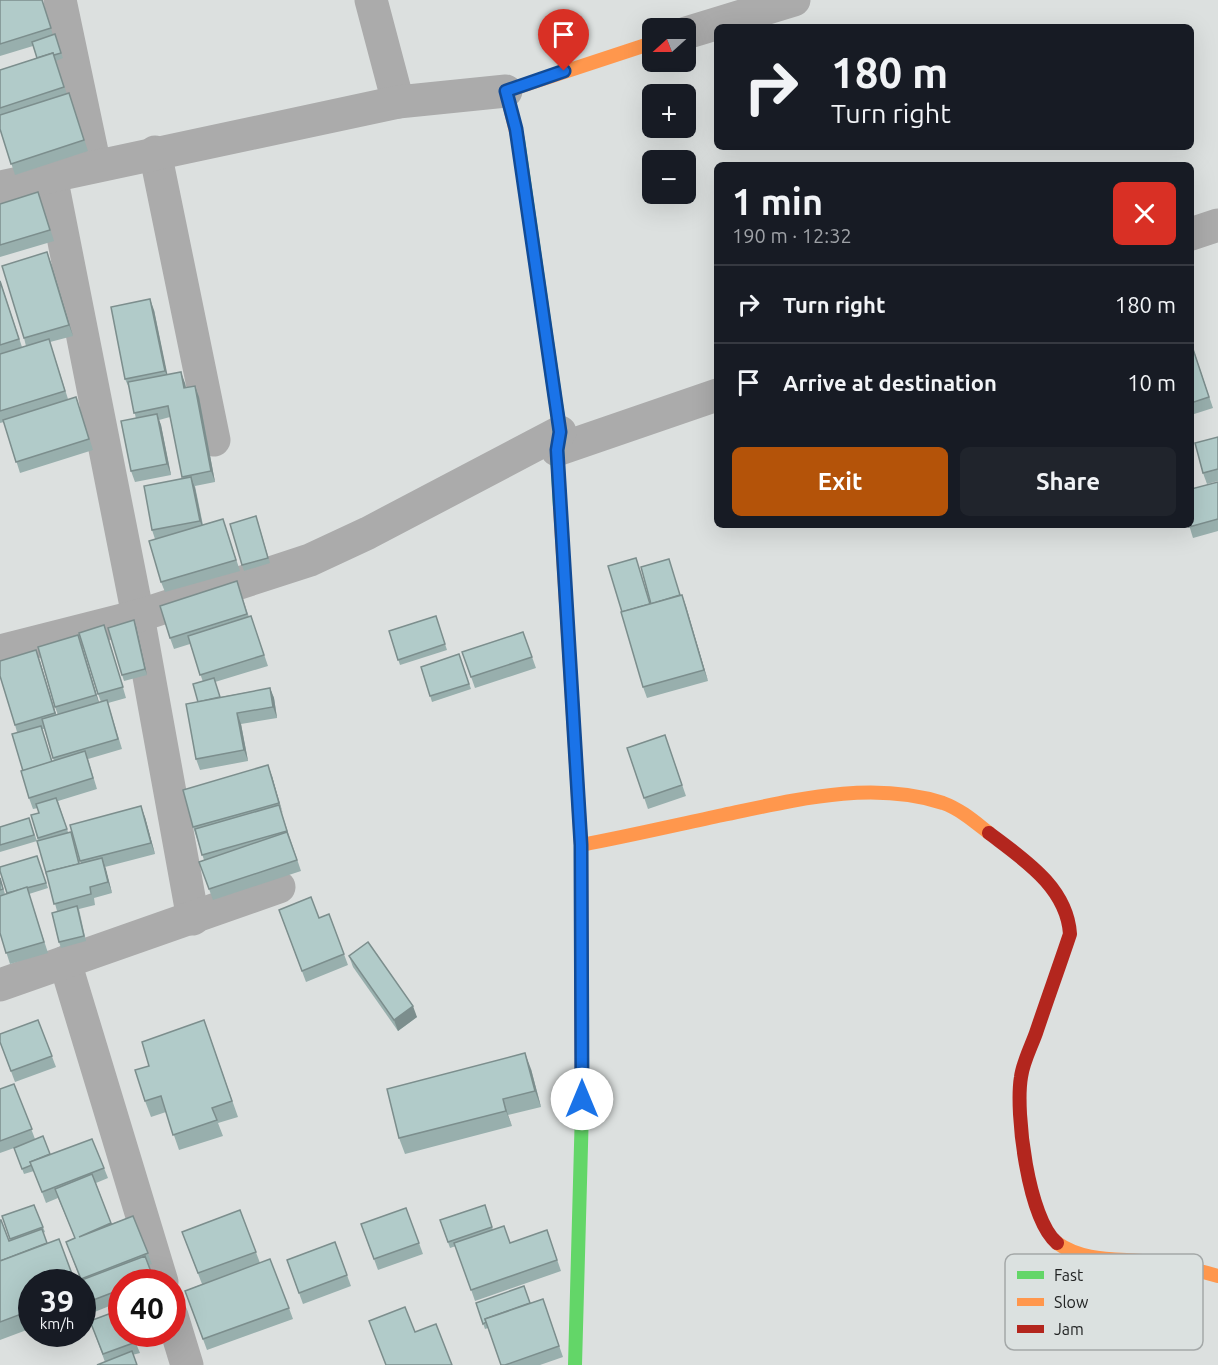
<!DOCTYPE html>
<meta charset="utf-8">
<style>
:root{--surface:#171b24;--page:#20242c;--text:#f1f3f6;--muted:#9ea1a6;--line:#363941;--accent:#b45309}
body{margin:0;font-family:Ubuntu,sans-serif;background:var(--page);color:var(--text);height:100vh;display:flex;flex-direction:column;font-size:22px;white-space:nowrap}
*{box-sizing:border-box;margin:0}
p{font-size:20px;color:var(--muted)}
.icon{flex:none;width:33px;height:33px;fill:none;stroke:currentColor;stroke-width:2;stroke-linecap:round;stroke-linejoin:round}
.map{position:relative;flex:1;overflow:hidden}
.drawer{position:absolute;left:714px;top:162px;width:480px;height:366px;display:flex;flex-direction:column;background:var(--surface);border-radius:9px;box-shadow:0 6px 24px #0002}
.drawer>*{flex:none}
.guide{position:absolute;left:714px;top:24px;width:480px;height:126px;border-radius:9px;box-shadow:0 6px 24px #0002;background:#171b24;color:var(--text);overflow:hidden}
.needle{width:39px;rotate:249deg}
.fabs{position:absolute;left:642px;top:18px;display:grid;gap:12px}
.fabs a{display:grid;place-items:center;width:54px;height:54px;border-radius:9px;background:var(--surface);box-shadow:0 6px 24px #0002;font-size:30px}
.speed{position:absolute;left:18px;top:1269px;display:flex;gap:12px;font-size:30px;font-weight:700;text-align:center}
.speed>*{display:grid;place-content:center;width:78px;height:78px;border-radius:50%;background:var(--surface);box-shadow:0 6px 24px #0002;line-height:1}
.speed small{font-size:15px;font-weight:400}
.speed .limit{border:9px solid #d22;background:#fff;color:#111}
.pin{position:absolute;display:grid;place-items:center;width:51px;height:51px;color:#fff;margin:-62px -26px;border-radius:50% 50% 50% 0;rotate:-45deg;box-shadow:0 0 6px #0007}
.pin .icon{rotate:45deg}
.me{position:absolute;width:66px;margin:-33px;rotate:0deg;stroke-linejoin:round;filter:drop-shadow(0 0 4px #0008)}
.turn{display:flex;align-items:center;gap:21px;height:126px;padding:0 18px;font-size:27px}
.turn .icon{width:78px;height:78px;stroke-width:2.5}
.turn b{display:block;font-size:42px;line-height:51px}
.round{display:grid;place-items:center;flex:none;width:63px;height:63px;border-radius:9px;background:var(--page)}
.summary{display:flex;align-items:center;justify-content:space-between;height:102px;padding:0 18px}
h1{font-size:36px;font-weight:700;line-height:45px}
.button{display:flex;gap:12px;margin-top:auto;padding:12px 18px}
.button a{flex:1;height:69px;border-radius:9px;background:var(--accent);color:#fff;font-size:24px;font-weight:700;line-height:69px;text-align:center}
.button a+a{background:var(--page);color:var(--text)}
ul{padding:0;list-style:none}
li{display:flex;align-items:center;gap:18px;height:78px;padding:0 18px;border-top:2px solid var(--line)}
li div{flex:1}
li b{display:block;font-size:22px}
li em{font-style:normal}
.map>svg:first-child{display:block}
.lines{fill:none;stroke-linecap:round;stroke-linejoin:round}
.street{stroke:#ababab;stroke-width:33}
.fast{stroke:#63d668;stroke-width:14}
.slow{stroke:#ff974d;stroke-width:14}
.jam{stroke:#b3261e;stroke-width:14}
.wall{fill:#98afad;fill-rule:evenodd}
.shaded-wall{fill:#7c8e8d}
.building{fill:#b1cbc9;stroke:#7c8e8d;stroke-width:1.5}
.route-casing{stroke:#114b97;stroke-width:15}
.route{stroke:#1a73e8;stroke-width:10}
.key{fill:#dbe1e0;stroke:#a4a8a8;stroke-width:1.5}
.key-label{font-size:16px;fill:#222424}
</style>
<div class="map">
<svg width="1218" height="1365" viewBox="0 0 1218 1365">
<rect width="100%" height="100%" fill="#dce0df"/>
<g class="lines">
<g class="street">
<path d="M60,0L95,166"/>
<path d="M371,0L398,102"/>
<path d="M686,33L794,0"/>
<path d="M155,152L214,440"/>
<path d="M51,176L138,616L193,919"/>
<path d="M0,187L398,102L506,91"/>
<path d="M1191,234L1218,225"/>
<path d="M557,450L717,395"/>
<path d="M0,651L138,616L310,560L368,533L560,432"/>
<path d="M65,962L162,1282"/>
<path d="M0,985L279,887"/>
<path d="M172,1316L187,1365"/>
</g>
<g class="fast">
<path d="M518,140L560,432L557,450L560,507"/>
<path d="M575,1365L582,1109"/>
</g>
<g class="slow">
<path d="M518,140L506,91L652,43"/>
<path d="M560,507L581,845"/>
<path d="M581,845C629,836 676,825 723,815C795,800 871,780 943,803C960,809 975,822 989,833"/>
<path d="M1057,1243C1085,1263 1120,1258 1153,1262C1175,1264 1197,1270 1218,1276"/>
</g>
<g class="jam">
<path d="M989,833C1023,859 1067,887 1070,934C1059,967 1047,1000 1036,1033C1031,1047 1023,1062 1021,1077C1015,1112 1028,1219 1057,1243"/>
<path d="M581,845L582,1109"/>
</g>
</g>
<g class="wall">
<path d="M0,0H42L53,35L55,34L63,58L56,61L67,94L69,93L88,151L15,175L0,129V70L37,58L33,46L0,56Z"/>
<path d="M42,203L54,241L0,257V204Z"/>
<path d="M51,263L73,336L50,342L68,399L80,408L93,450L20,473L4,422L0,423V280L22,347L26,346L24,338Z"/>
<path d="M154,310L167,375L185,383L186,388L195,386L199,397L215,482L195,486L203,525L223,519L240,571L165,592L161,582L155,539L152,530L183,479L170,417L159,420L161,425L171,475L135,482L131,471L136,419L130,390L125,379Z"/>
<path d="M1191,342L1213,408L1191,415Z"/>
<path d="M1218,437V481L1207,484L1203,473Z"/>
<path d="M1218,482V531L1193,538L1189,525Z"/>
<path d="M258,522L270,563L244,571L242,565Z"/>
<path d="M237,581L249,617L251,616L268,666L215,682L220,697L270,688L274,698L277,718L241,724L248,761L200,770L196,759L198,702L203,682L190,644L174,649L170,638Z"/>
<path d="M682,595L708,681L647,698L643,687L650,604Z"/>
<path d="M436,616L447,650L400,665L389,631Z"/>
<path d="M136,626L147,675L124,681L122,675Z"/>
<path d="M523,632L536,668L475,688L462,652Z"/>
<path d="M108,636L126,698L108,703L122,749L88,759L97,789L58,801L68,832H71L73,837L80,864L81,863L70,825L145,817L155,854L105,867L112,893L94,898L95,905L79,909L86,941L61,948L59,942L57,911L31,815L39,813L38,808L33,809L29,798L23,771L17,732L15,725L36,650L56,715H58L55,707L82,646L99,702H101L98,694ZM42,729H44L54,761H52Z"/>
<path d="M459,654L471,689L432,702L421,667Z"/>
<path d="M665,735L686,796L648,809L627,748Z"/>
<path d="M272,776L282,814L301,871L213,900L199,862L204,860L193,827Z"/>
<path d="M29,818L37,841L0,852V827Z"/>
<path d="M37,856L48,888L29,894L48,953L10,964L0,933V877L5,894L7,893Z"/>
<path d="M279,910L319,918L329,914L348,965L306,982Z"/>
<path d="M349,956L417,1017L398,1031L353,967Z"/>
<path d="M38,1020L56,1067L15,1082L0,1042Z"/>
<path d="M204,1020L238,1117L218,1123L223,1136L179,1150L166,1112L151,1117L145,1101L149,1066Z"/>
<path d="M531,1069L541,1107L508,1115L512,1126L405,1154L399,1138Z"/>
<path d="M14,1084L35,1139L50,1154L104,1168L108,1178L96,1183L111,1224L133,1216L152,1264L148,1265L155,1282H122V1301L92,1313L82,1290L81,1281L66,1242L75,1238L58,1198L46,1203L34,1171L24,1174L14,1148L0,1153V1089Z"/>
<path d="M34,1205L45,1232L43,1233L32,1282V1328L0,1340V1220L9,1241H11L2,1216Z"/>
<path d="M485,1205L493,1230L510,1243L547,1230L561,1271L475,1301L456,1246L450,1248L440,1220Z"/>
<path d="M240,1210L260,1263L289,1308L293,1319L207,1350L185,1291L202,1284L182,1232Z"/>
<path d="M361,1224L419,1243L423,1254L378,1270Z"/>
<path d="M335,1242L351,1286L303,1304L287,1260Z"/>
<path d="M543,1299L563,1357L540,1365H501L488,1328L485,1329L476,1303H530Z"/>
<path d="M90,1321L122,1334H153L135,1341L140,1353L105,1362Z"/>
</g>
<g class="shaded-wall">
<path d="M47,252L51,263L73,336L69,325Z"/>
<path d="M150,299L154,310L169,382L165,371Z"/>
<path d="M181,372L185,383L188,399L184,388Z"/>
<path d="M195,386L199,397L215,482L211,471Z"/>
<path d="M157,414L161,425L171,475L167,464Z"/>
<path d="M191,477L195,488L204,532L200,521Z"/>
<path d="M682,595L686,606L708,681L704,670Z"/>
<path d="M134,620L136,626L147,675L145,669Z"/>
<path d="M78,635L82,646L100,706L96,695Z"/>
<path d="M36,650L40,661L59,724L55,713Z"/>
<path d="M270,688L274,698L277,718L273,707Z"/>
<path d="M237,713L241,724L248,761L244,750Z"/>
<path d="M268,765L272,776L283,814L279,803Z"/>
<path d="M141,806L145,817L155,854L151,843Z"/>
<path d="M102,858L106,869L112,893L108,882Z"/>
<path d="M413,1006L417,1017L398,1031L394,1020Z"/>
<path d="M525,1053L531,1069L541,1107L535,1091Z"/>
<path d="M503,1099L508,1115L512,1126L506,1111Z"/>
</g>
<g class="building">
<path d="M0,0H42L51,28L0,44Z"/>
<path d="M55,34L61,53L54,55L53,53L37,58L32,42Z"/>
<path d="M53,53L64,87L0,108V70Z"/>
<path d="M69,93L84,140L11,164L0,129V115Z"/>
<path d="M38,192L50,230L0,245V204Z"/>
<path d="M47,252L69,325L24,338L2,266Z"/>
<path d="M0,281L19,339L0,345Z"/>
<path d="M150,299L165,371L125,379L111,307Z"/>
<path d="M49,339L65,391L0,411V354Z"/>
<path d="M1191,343L1209,397L1191,403Z"/>
<path d="M181,372L184,388L195,386L211,471L182,477L168,406L134,413L128,382Z"/>
<path d="M76,397L89,439L16,462L3,420Z"/>
<path d="M157,414L167,464L131,471L121,421Z"/>
<path d="M1218,437V469L1203,473L1195,443Z"/>
<path d="M191,477L200,521L152,530L144,486Z"/>
<path d="M1218,482V519L1189,527V525H1191V489Z"/>
<path d="M256,516L268,558L242,565L230,524Z"/>
<path d="M223,519L236,560L161,582L149,541Z"/>
<path d="M636,558L650,604L622,612L608,566Z"/>
<path d="M669,559L680,595L651,604L641,567Z"/>
<path d="M237,581L247,614L170,638L160,606Z"/>
<path d="M682,595L704,670L643,687L621,612Z"/>
<path d="M251,616L264,655L200,675L188,636Z"/>
<path d="M436,616L445,644L398,660L389,631Z"/>
<path d="M134,620L145,669L122,675L108,628Z"/>
<path d="M104,625L123,687L98,694L79,633Z"/>
<path d="M523,632L532,657L471,677L462,652Z"/>
<path d="M78,635L96,695L55,707L38,647Z"/>
<path d="M36,650L55,713L15,725L0,676V661Z"/>
<path d="M459,654L469,684L430,696L421,667Z"/>
<path d="M214,678L220,697L198,702L193,684Z"/>
<path d="M270,688L273,707L237,713L244,750L196,759L186,704Z"/>
<path d="M107,700L118,739L53,758L42,719Z"/>
<path d="M41,726L52,762L23,771L12,734Z"/>
<path d="M665,735L682,785L644,798L627,748Z"/>
<path d="M85,751L93,778L29,798L21,771Z"/>
<path d="M268,765L279,803L193,827L183,790Z"/>
<path d="M56,798L67,829L38,838L31,815L39,813L36,804Z"/>
<path d="M279,805L287,831L202,855L195,829Z"/>
<path d="M141,806L151,843L80,861L70,825Z"/>
<path d="M29,818L34,835L0,845V827Z"/>
<path d="M71,832L79,864L46,872L47,876L37,841Z"/>
<path d="M287,832L297,860L209,889L199,862Z"/>
<path d="M37,856L46,883L7,893L0,871V867Z"/>
<path d="M102,858L108,882L90,887L91,894L54,904L46,872Z"/>
<path d="M0,878L3,889L0,890Z"/>
<path d="M27,887L44,942L6,953L0,933V896Z"/>
<path d="M311,897L319,918L329,914L344,954L302,971L279,910Z"/>
<path d="M77,906L84,936L59,942L52,913Z"/>
<path d="M368,942L413,1006L394,1020L349,956Z"/>
<path d="M38,1020L52,1056L11,1071L0,1042V1034Z"/>
<path d="M204,1020L232,1101L212,1108L217,1120L173,1135L161,1096L145,1101L135,1070L149,1066L142,1042Z"/>
<path d="M525,1053L535,1091L503,1099L506,1111L399,1138L387,1089Z"/>
<path d="M14,1084L32,1129L0,1141V1089Z"/>
<path d="M43,1136L50,1154L30,1162L32,1165L22,1169L14,1148Z"/>
<path d="M92,1139L104,1168L42,1192L30,1162Z"/>
<path d="M92,1174L111,1223L79,1237L133,1216L148,1253L81,1279L66,1242L75,1238L55,1189Z"/>
<path d="M34,1205L43,1227L10,1239L2,1216Z"/>
<path d="M485,1205L492,1227L448,1242L440,1220Z"/>
<path d="M406,1208L419,1243L374,1259L361,1224Z"/>
<path d="M240,1210L256,1252L198,1273L182,1232Z"/>
<path d="M0,1220H1L9,1241L42,1229L47,1243L0,1261Z"/>
<path d="M504,1226L510,1243L547,1230L557,1260L471,1290L454,1243Z"/>
<path d="M59,1239L75,1282H32V1310L0,1322V1261Z"/>
<path d="M335,1242L347,1275L299,1293L287,1260Z"/>
<path d="M145,1256L153,1277L138,1282H122V1289L88,1302L82,1289V1282H80L79,1281Z"/>
<path d="M270,1259L289,1308L203,1339L185,1291Z"/>
<path d="M524,1286L530,1303L485,1319L486,1322L483,1324L476,1303Z"/>
<path d="M543,1299L559,1346L505,1365H501L485,1319Z"/>
<path d="M405,1307L415,1332L436,1324L452,1365H386L369,1321Z"/>
<path d="M122,1309V1334H132L136,1342L103,1354L90,1321Z"/>
<path d="M132,1351L137,1365H97Z"/>
</g>
<g class="lines">
<g class="route-casing">
<path id="route" d="M564,71L506,91L516,129L560,432L557,450L581,845L582,1099"/>
</g>
<use href="#route" class="route"/>
</g>
<rect x="1005" y="1254" width="198" height="96" rx="9" class="key"/>
<rect x="1017" y="1271" width="27" height="8" fill="#63d668"/>
<rect x="1017" y="1298" width="27" height="8" fill="#ff974d"/>
<rect x="1017" y="1325" width="27" height="8" fill="#b3261e"/>
<g class="key-label">
<text x="1054" y="1281">Fast</text>
<text x="1054" y="1308">Slow</text>
<text x="1054" y="1335">Jam</text>
</g>
</svg>
<div class="fabs">
<a><svg class="needle" viewBox="-14 -14 28 28"><path d="M0-13l5 13h-10z" fill="#e53935"/><path d="M0 13l5-13h-10z" fill="#9ea1a6"/></svg></a>
<a>+</a>
<a>−</a>
</div>
<div class="speed"><div>39<small>km/h</small></div><div class="limit">40</div></div>
<div class="pin" style="left:564px;top:71px;background:#d93025"><svg class="icon" aria-label="arrive" viewBox="0 0 24 24"><path d="M6 21V4h12l-3 4 3 4H6"/></svg></div>
<svg class="me" style="left:582px;top:1099px" viewBox="-20 -20 40 40"><circle r="19" fill="#fff"/><path d="M0-13L10 11 0 6-10 11z" fill="#1a73e8"/></svg>
<div class="guide">
<div class="turn"><svg class="icon" aria-label="right" viewBox="0 0 24 24"><path d="M7 20v-9h11M14 6l5 5-5 5"/></svg><div><b>180 m</b>Turn right</div></div>
</div>
<section class="drawer">
<div class="summary"><div><h1>1 min</h1><p>190 m · 12:32</p></div><a class="round" style="background:#d93025;color:#fff"><svg class="icon" aria-label="close" viewBox="0 0 24 24"><path d="M6 6l12 12M18 6L6 18"/></svg></a></div>
<ul>
<li><svg class="icon" aria-label="right" viewBox="0 0 24 24"><path d="M7 20v-9h11M14 6l5 5-5 5"/></svg><div><b>Turn right</b></div><em>180 m</em></li>
<li><svg class="icon" aria-label="arrive" viewBox="0 0 24 24"><path d="M6 21V4h12l-3 4 3 4H6"/></svg><div><b>Arrive at destination</b></div><em>10 m</em></li>
</ul>
<div class="button"><a>Exit</a><a>Share</a></div>
</section>
</div>
